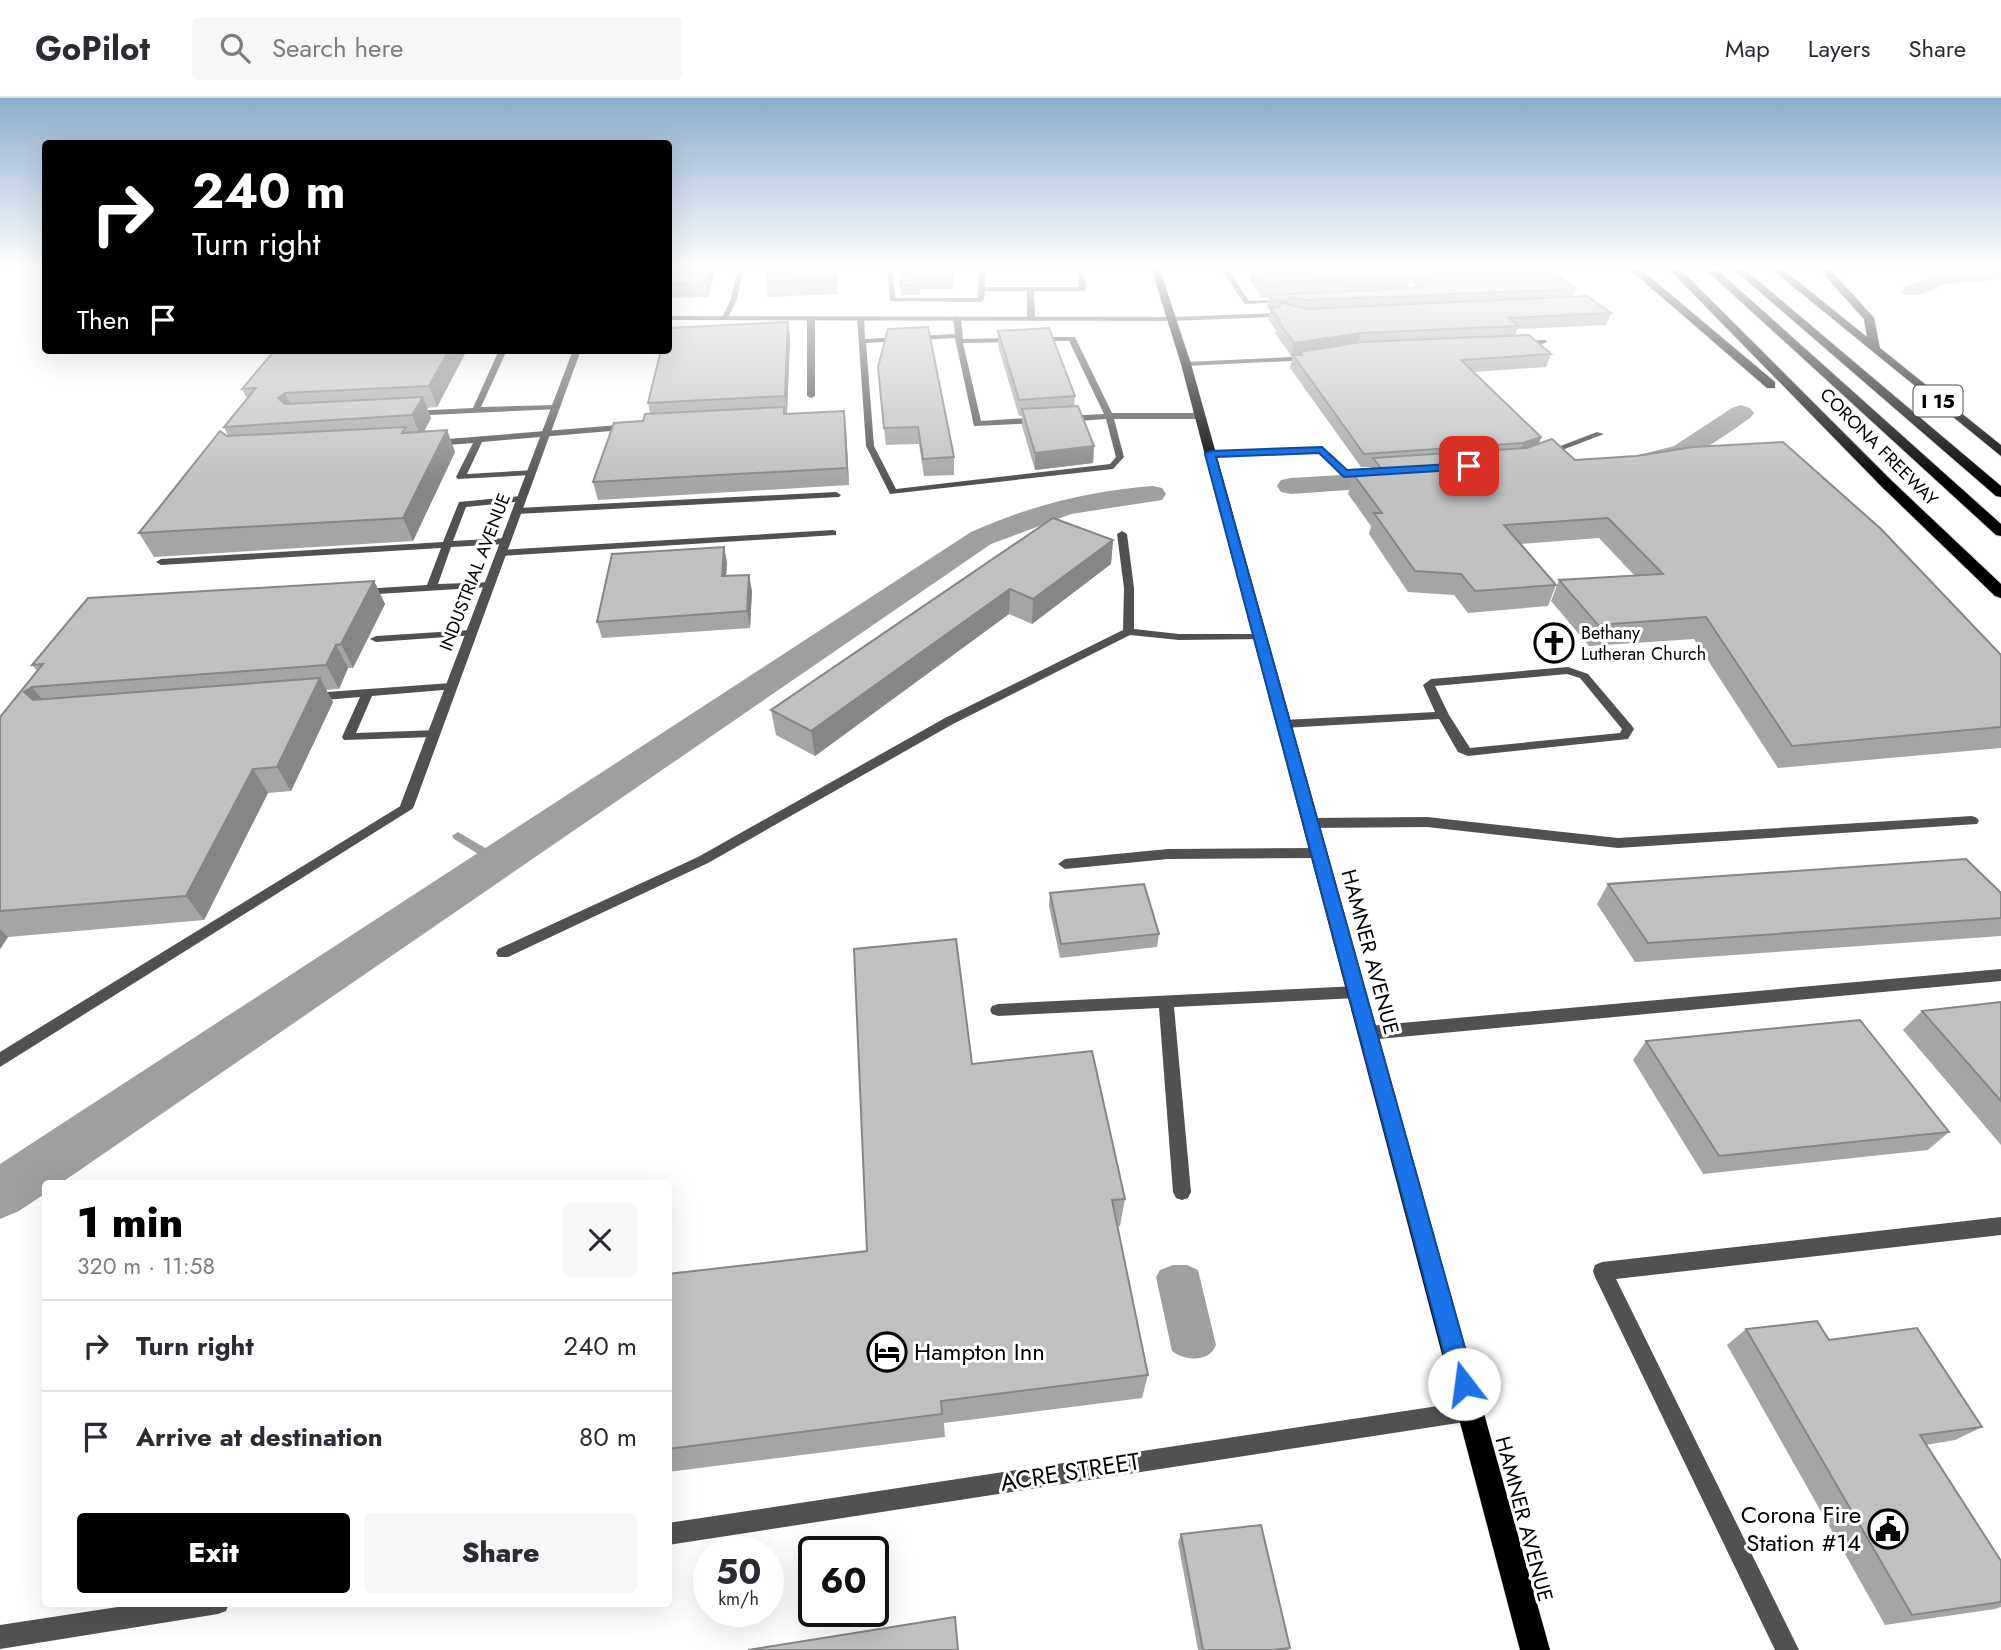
<!DOCTYPE html>
<meta charset="utf-8">
<style>
:root{--surface:#fff;--page:#f7f7f7;--text:#2b2b33;--muted:#7c7c81;--line:#e1e1e2;--accent:#000}
body{margin:0;font-family:Jost,sans-serif;background:var(--page);color:var(--text);height:100vh;display:flex;flex-direction:column;font-size:26px;white-space:nowrap}
*{box-sizing:border-box;margin:0}
p{font-size:23px;color:var(--muted)}
.icon{flex:none;width:38px;height:38px;fill:none;stroke:currentColor;stroke-width:2;stroke-linecap:round;stroke-linejoin:round}
.map{position:relative;flex:1;overflow:hidden}
.details{position:absolute;left:42px;top:1082px;width:630px;height:427px;display:flex;flex-direction:column;background:var(--surface);border-radius:7px;box-shadow:0 7px 28px #0002}
.details>*{flex:none}
.guide{position:absolute;left:42px;top:42px;width:630px;height:214px;border-radius:7px;box-shadow:0 7px 28px #0002;background:#000;color:#fff;overflow:hidden}
.speed{position:absolute;left:693px;top:1438px;display:flex;gap:14px;font-size:35px;font-weight:700;text-align:center}
.speed>*{display:grid;place-content:center;width:91px;height:91px;border-radius:50%;background:var(--surface);box-shadow:0 7px 28px #0002;line-height:1}
.speed small{font-size:18px;font-weight:400}
.speed .limit{border:4px solid #111;border-radius:10px;background:#fff;color:#111}
.pin{position:absolute;display:grid;place-items:center;width:60px;height:60px;color:#fff;margin:-30px;border-radius:14px;box-shadow:0 4px 10px #0006}
.me{position:absolute;width:77px;margin:-38px;rotate:345deg;stroke-linejoin:round;filter:drop-shadow(0 0 5px #0008)}
.turn{display:flex;align-items:center;gap:24px;height:147px;padding:0 35px;font-size:32px}
.turn .icon{width:91px;height:91px;stroke-width:2.5}
.turn b{display:block;font-size:49px;line-height:60px}
.then{display:flex;align-items:center;height:66px;padding:0 35px;background:#0003;gap:14px;font-size:26px}
.round{display:grid;place-items:center;flex:none;width:74px;height:74px;border-radius:7px;background:var(--page)}
.headline{display:flex;align-items:center;justify-content:space-between;height:119px;padding:0 35px}
h1{font-size:42px;font-weight:800;line-height:52px;color:var(--accent)}
.primary-button{display:flex;gap:14px;margin-top:auto;padding:14px 35px}
.primary-button a{flex:1;height:80px;border-radius:7px;background:var(--accent);color:#fff;font-size:28px;font-weight:800;line-height:80px;text-align:center}
.primary-button a+a{background:var(--page);color:var(--text)}
ul{padding:0;list-style:none}
li{display:flex;align-items:center;gap:21px;height:91px;padding:0 35px;border-top:2px solid var(--line)}
li div{flex:1}
li b{display:block;font-size:26px}
li em{font-style:normal}
header{display:flex;align-items:center;gap:42px;box-sizing:border-box;height:98px;padding:0 35px;background:var(--surface);border-bottom:2px solid var(--line)}
header strong{font-size:33px}
nav{display:flex;gap:38px;margin-inline-start:auto;font-size:24px}
.search{width:490px;height:63px;background:var(--page);display:flex;align-items:center;gap:18px;box-sizing:border-box;padding:0 24px;border-radius:7px;color:var(--muted);font-size:26px}
.map>svg:first-child{display:block}
.water{fill:#9f9f9f}
.lines{fill:none;stroke-linecap:round;stroke-linejoin:round}
.stream{fill:#9f9f9f;fill-rule:evenodd}
.canal{fill:#9f9f9f;fill-rule:evenodd}
.primary-casing{stroke:#dbdbdb;stroke-width:1}
.highway-casing{stroke:#dbdbdb;stroke-width:2}
.lane{fill:#515151;fill-rule:evenodd}
.street{fill:#515151;fill-rule:evenodd}
.primary{fill:#000;fill-rule:evenodd}
.highway{fill:#000;fill-rule:evenodd}
.wall{fill:#a5a5a5}
.shaded-wall{fill:#868686}
.building{fill:#c0c0c0;stroke:#868686;stroke-width:2}
.route{fill:#1a73e8;stroke:#114b97;stroke-width:2}
.labels{text-anchor:middle;stroke-width:6;stroke-linejoin:round;paint-order:stroke}
.far-street-label{font-size:18px;fill:#000;stroke:#fff}
.far-poi-label{font-size:18px;fill:#000;stroke:#fff;text-anchor:start}
.shield{fill:#fff;stroke:#4c4c4c;stroke-width:2}
.shield-label{font-size:19px;font-weight:bold;fill:#000}
.street-label{font-size:21px;fill:#000;stroke:#fff}
.near-poi-label{font-size:24px;fill:#000;stroke:#fff;text-anchor:start}
.near-street-label{font-size:24px;fill:#000;stroke:#fff}
</style>
<header>
<strong>GoPilot</strong>
<div class="search"><svg class="icon" aria-label="search" viewBox="0 0 24 24"><circle cx="10" cy="10" r="6"/><path d="M15 15l6 6"/></svg>Search here</div>
<nav><a>Map</a><a>Layers</a><a>Share</a></nav>
</header>
<div class="map">
<svg width="2001" height="1552" viewBox="0 0 2001 1552">
<rect width="100%" height="100%" fill="#fff"/>
<path class="water" d="M1173,1167H1187L1198,1172L1216,1247C1209,1265 1185,1263 1172,1253L1156,1179L1160,1172Z"/>
<g class="lines">
<path class="stream" d="M458,734L504,761L506,764L504,767H496L454,741L452,738Z"/>
<g class="canal">
<path d="M2001,169V181L1947,186L1918,197H1904L1901,193L1904,189L1943,174Z"/>
<path d="M1741,307L1750,310L1754,315L1750,320C1720,341 1666,381 1627,372L1624,366L1627,360L1674,348L1732,310Z"/>
<path d="M1408,373L1418,375L1422,381L1418,387L1291,396L1281,394L1277,388L1281,382L1291,380Z"/>
<path d="M1152,388L1162,390L1166,396L1162,402L1071,416L991,446L61,1085H46V1095L19,1113L0,1121V1066L971,434C1029,408 1088,393 1152,388Z"/>
</g>
<g class="primary-casing">
<path id="primary" d="M1151,169H1159L1191,266L1550,1552H1520L1181,266Z"/>
</g>
<g class="highway-casing">
<g id="highway">
<path d="M1627,169H1638L1775,284V290H1767Z"/>
<path d="M1667,169H1678L1892,383L2001,486V500L1995,498L1882,389Z"/>
<path d="M1703,169H1714L2001,426V438L1996,437Z"/>
<path d="M1731,169H1742L2001,388V399L1996,398Z"/>
<path d="M1769,169H1780L1867,239L1864,221L1817,169H1828L1874,220L1880,250L2001,347V358Z"/>
</g>
</g>
<g class="lane">
<path d="M738,169H744L737,201L727,222H721L731,201Z"/>
<path d="M887,169H893L895,200H978L979,171L981,169H1083L1086,191L1083,193H1034L1035,220L1031,222L1027,220V193H985L984,202L981,204L890,203ZM985,173H1077L1079,189H985Z"/>
<path d="M1271,169L1273,171L1270,173H1229L1249,203L1286,201L1288,204L1245,206L1222,173L1156,174L1153,172L1156,170Z"/>
<path d="M1277,215L1274,219L1172,223L1168,221L1172,219Z"/>
<path d="M811,218L815,220V298L811,300L807,298V220Z"/>
<path d="M857,218L864,220L865,241L955,236L953,220L957,218L961,220L963,241L1020,240V244H1017L963,245L981,323L1040,319L1044,322L1040,325L974,328L955,240L866,245L874,348L896,391L1110,366L1116,359L1106,321L1064,324L1060,321L1064,318L1104,316L1069,243H1034L1033,241L1037,239H1075L1112,315H1200L1204,318L1200,321H1114L1124,359L1113,371L890,396L866,348Z"/>
<path d="M1546,242L1547,244C1540,248 1522,249 1515,245L1519,243Z"/>
<path d="M499,252H507L481,309L556,307H559V311L408,318L407,316L411,313L473,310Z"/>
<path d="M1313,258V262H1310L1186,268L1182,266L1186,264Z"/>
<path d="M631,326L634,327V331L482,344L467,376L535,372V376L532,377L458,381L456,379L473,345L435,348L431,345L435,342Z"/>
<path d="M1597,334L1604,336L1549,357L1542,355Z"/>
<path d="M1322,349L1346,373L1388,370L1393,373L1388,376L1341,378L1320,355L1210,359L1206,356L1210,353Z"/>
<path d="M836,394L841,397L839,399L517,416L512,413L517,410Z"/>
<path d="M521,398L526,401L524,403L466,409L453,443L506,440L511,443L506,446L451,449L438,486L494,484L495,486L490,489L362,497L357,494L362,491L427,487L441,450L161,467L156,464L161,461L443,444L459,404Z"/>
<path d="M833,432L836,433V437L501,458L496,455L501,452Z"/>
<path d="M1122,433L1127,436L1134,490V531L1179,536H1260L1266,539L1264,541L1179,542L1130,537L953,626L708,765L508,859H498L496,855L498,851L698,759L945,620L1123,532L1124,490L1117,436Z"/>
<path d="M471,532L477,535L475,537L376,544L370,541L376,538Z"/>
<path d="M1568,569L1588,576L1632,628L1634,631L1628,641L1468,658L1458,654L1439,621L1284,630L1278,626L1284,622L1435,614L1423,587L1431,581ZM1567,576L1580,580L1622,631L1620,635L1470,650L1449,617L1435,588Z"/>
<path d="M451,585L457,589L455,591L372,598L356,635L438,632L440,635L438,638L434,639L344,642L342,639L360,599L313,603L307,599L313,595Z"/>
<path d="M407,704L412,705L414,708L412,711L0,969V954Z"/>
<path d="M1972,718L1977,720L1979,723L1977,726L1618,750L1427,729L1311,730L1304,725L1311,720L1427,719L1618,740Z"/>
<path d="M1319,750L1326,755L1319,760L1168,761L1065,771L1058,766L1065,761L1168,751Z"/>
<path d="M2001,871V883L1368,942L1362,940L1360,935L1362,930L1368,928Z"/>
<path d="M1357,888L1362,890L1365,894L1362,898L1357,900L1174,909L1191,1094L1188,1100L1182,1102L1176,1100L1173,1094L1159,910L998,918L992,916L990,912L992,908L998,906Z"/>
<path d="M2001,1119V1137L1616,1181L1799,1552H1775L1595,1179L1593,1173L1595,1167L1602,1164Z"/>
<path d="M1471,1303L1478,1306L1481,1313L1478,1320L1471,1323L668,1447V1425Z"/>
<path d="M144,1505H229L226,1513L218,1516L0,1551V1527Z"/>
</g>
<g class="street">
<path d="M668,218L1172,219L1176,221L1172,223L668,222Z"/>
<path d="M573,252H581L414,708L412,711H402L400,708Z"/>
</g>
<use href="#primary" class="primary"/>
<use href="#highway" class="highway"/>
</g>
<g class="wall">
<path d="M668,169H716L708,199L668,200Z"/>
<path d="M836,169L838,196L768,199L766,184Z"/>
<path d="M905,169H956L953,191H920V197H901L900,187Z"/>
<path d="M1251,169L1410,178L1407,190H1418L1410,181L1412,170L1576,191L1573,199L1611,215L1606,227L1517,231L1515,238L1551,256L1546,269L1473,274L1539,346L2001,557V650L1778,670L1694,541L1589,548L1551,503L1559,482L1634,477L1599,440L1521,446L1556,487L1548,508L1468,515L1454,497L1408,494L1369,436L1371,428L1348,396L1353,376L1369,375L1371,369H1361L1290,270L1293,257L1300,256L1291,258L1275,235L1276,232L1268,222L1270,212L1267,209L1269,199L1262,200L1249,183Z"/>
<path d="M788,224L790,240L787,315H785V316L846,330L849,387L598,402L593,384L650,316L648,305Z"/>
<path d="M998,233L1075,298L1074,309L1094,348L1093,365L1035,372L1022,328V318H1019L998,248Z"/>
<path d="M467,252L437,309L427,310L431,320L424,334L447,332L455,354L413,443L154,459L139,435L228,338L224,329L247,301L242,291Z"/>
<path d="M879,286L954,359V377L924,378L919,346L886,347Z"/>
<path d="M1053,420L1113,442L1111,466L1032,526L1009,516L815,658L776,637L771,612Z"/>
<path d="M724,449L727,465L726,478L752,493L750,530L602,540L597,524Z"/>
<path d="M374,483L385,506L353,570H348L339,591L326,592L333,604L291,693L268,695L204,822L8,839L0,851V619L37,573L32,567Z"/>
<path d="M1608,786L2001,795V838L1635,864L1597,806Z"/>
<path d="M1050,795L1159,836L1157,849L1060,860L1049,808Z"/>
<path d="M2001,904V1047L1903,932L1922,913Z"/>
<path d="M1646,943L1949,1034L1928,1052L1703,1076L1633,962Z"/>
<path d="M972,966L1125,1101L1120,1128L1117,1129L1148,1277L1142,1300L944,1325L945,1339L668,1374V1176L867,1153Z"/>
<path d="M1746,1231L1829,1242L1982,1329L1955,1342L1926,1347L2001,1463V1509L1995,1511L1885,1527L1727,1247Z"/>
<path d="M1181,1436L1290,1550L1288,1552H1198L1178,1444Z"/>
</g>
<g class="shaded-wall">
<path d="M710,169H716L708,199L706,184Z"/>
<path d="M955,169H956L953,191V181Z"/>
<path d="M788,224L790,240L787,315L785,298Z"/>
<path d="M1361,235L1358,247L1300,254V256L1291,258L1294,245Z"/>
<path d="M449,252H467L437,309L429,288Z"/>
<path d="M285,295L295,316L278,300Z"/>
<path d="M423,299L431,320L421,339L412,317Z"/>
<path d="M844,313L846,330L849,387L847,370Z"/>
<path d="M447,332L455,354L413,443L403,420Z"/>
<path d="M1541,339L1537,352L1518,358L1523,345Z"/>
<path d="M1094,348L1093,365L1035,372V355Z"/>
<path d="M1113,442L1111,466L1032,526L1033,501Z"/>
<path d="M724,449L727,465L725,495L722,478Z"/>
<path d="M749,477L752,493L750,530L747,513Z"/>
<path d="M374,483L385,506L353,570L341,546Z"/>
<path d="M1010,491L1009,516L815,658L811,633Z"/>
<path d="M336,547L348,570L339,591L326,567Z"/>
<path d="M320,580L333,604L291,693L277,669Z"/>
<path d="M32,589L51,612L43,618L24,594Z"/>
<path d="M253,671L268,695L204,822L186,798Z"/>
<path d="M0,831L8,839L0,851Z"/>
</g>
<g class="building">
<path d="M668,169H710L706,184L668,186Z"/>
<path d="M767,169H836L837,181L766,184Z"/>
<path d="M905,169H955L953,181H918L919,187H900Z"/>
<path d="M1251,169H1401L1410,178L1265,185Z"/>
<path d="M1425,169H1545L1576,191L1307,202L1290,199L1283,205L1307,211L1587,198L1611,215L1509,220L1518,228L1361,235L1294,245L1278,223L1280,222L1270,210L1279,209L1282,203L1272,201L1269,197L1421,190L1426,183L1412,170Z"/>
<path d="M788,224L785,298L648,305L661,252H668V230Z"/>
<path d="M928,229L954,359L923,361L918,329L884,330L878,269L888,231Z"/>
<path d="M1049,230L1075,298L1019,302L998,233Z"/>
<path d="M1529,237L1551,256L1461,262L1541,339L1523,345L1364,356L1293,257H1302L1300,254L1361,244Z"/>
<path d="M275,252H449L429,288L285,295L278,300L285,306L423,299L412,317L224,329L256,290L242,291Z"/>
<path d="M1078,308L1094,348L1035,355L1022,311Z"/>
<path d="M784,309V316L844,313L847,370L593,384L614,325L643,323L645,316Z"/>
<path d="M406,329L402,335L447,332L403,420L139,435L220,333L227,338Z"/>
<path d="M1552,341L1575,362L1636,358L1693,349L1783,344L1881,431L2001,557V629L1792,648L1706,519L1598,527L1559,482L1663,476L1608,420L1504,427L1556,487L1475,493L1461,476L1415,473L1374,415H1382L1353,376L1384,374L1373,360L1527,350Z"/>
<path d="M1053,420L1113,442L1033,501L1010,491L811,633L771,612Z"/>
<path d="M724,449L722,478L749,477L747,513L597,524L612,456Z"/>
<path d="M374,483L341,546L336,547L326,567L32,589L24,594L33,602L320,580L277,669L253,671L186,798L0,813V619L43,566L32,567L88,500Z"/>
<path d="M1966,761L2001,795V820L1648,845L1608,786Z"/>
<path d="M1144,786L1159,836L1061,846L1050,795Z"/>
<path d="M956,841L972,966L1092,953L1125,1101L1112,1102L1148,1277L941,1303L942,1316L668,1351V1176L867,1153L854,851Z"/>
<path d="M2001,904V1003L1922,913Z"/>
<path d="M1860,922L1949,1034L1719,1058L1646,943Z"/>
<path d="M1817,1223L1829,1242L1917,1230L1982,1329L1920,1337L2001,1463V1504L1912,1517L1746,1231Z"/>
<path d="M1261,1427L1290,1550L1272,1552H1203L1181,1436Z"/>
<path d="M955,1519L958,1552H748Z"/>
</g>
<linearGradient id="sky" x2="0" y2="1"><stop stop-color="#8baccb"/><stop offset="0.44" stop-color="#fff"/><stop offset="1" stop-color="#fff" stop-opacity="0"/></linearGradient>
<rect width="2001" height="386" fill="url(#sky)"/>
<path class="route" d="M1322,349L1347,372L1469,365L1475,368L1469,371L1344,379L1319,355L1216,359L1475,1286L1472,1294L1464,1297L1456,1294L1452,1286L1205,356L1210,353Z"/>
<defs>
<g id="church-ring" transform="scale(2.0125)"><circle r="9.5" fill="#fff" stroke="#000" stroke-width="1.5"/><path d="M-1.2-6h2.4v3.5h3.3v2.4h-3.3V6h-2.4V-.1h-3.3v-2.4h3.3Z" fill="#000"/></g>
<g id="hotel-ring" transform="scale(2.0125)"><circle r="9.5" fill="#fff" stroke="#000" stroke-width="1.5"/><path d="M-6-4.5h1.5V1H6V5H4.5V3h-9V5H-6ZM-4 0a1.8 1.8 0 1 1 3.6 0ZM.5 0V-2.5h3Q6-2.5 6 0Z" fill="#000"/></g>
<g id="civic-ring" transform="scale(2.0125)"><circle r="9.5" fill="#fff" stroke="#000" stroke-width="1.5"/><path d="M-.6-6.5H3V-4.5H.6V-3L4-1V1h2V6H-6V1h2V-1L-.6-3ZM-1.2 2.5V6h2.4V2.5Z" fill="#000"/></g>
</defs>
<g fill-rule="evenodd">
<use href="#church-ring" x="1554" y="545"/>
<use href="#hotel-ring" x="887" y="1254"/>
<use href="#civic-ring" x="1888" y="1431"/>
</g>
<g class="labels">
<g class="far-street-label">
<text transform="translate(1879 349) rotate(45)" y="6">CORONA FREEWAY</text>
<text transform="translate(475 474) rotate(-69)" y="6">INDUSTRIAL AVENUE</text>
</g>
<g class="far-poi-label">
<text x="1581" y="541">Bethany<tspan x="1581" dy="21">Lutheran Church</tspan></text>
</g>
<rect class="shield" x="1913.5" y="287.5" width="49" height="31" rx="5"/>
<g class="shield-label">
<text x="1938" y="310">I 15</text>
</g>
<g class="street-label">
<text transform="translate(1370 854) rotate(75)" y="7">HAMNER AVENUE</text>
<text transform="translate(1524 1421) rotate(75)" y="7">HAMNER AVENUE</text>
</g>
<g class="near-poi-label">
<text x="914" y="1262">Hampton Inn</text>
<text x="1861" y="1425" text-anchor="end">Corona Fire<tspan x="1861" dy="28">Station #14</tspan></text>
</g>
<g class="near-street-label">
<text transform="translate(1070 1374) rotate(-9)" y="8">ACRE STREET</text>
</g>
</g>
</svg>
<div class="speed"><div>50<small>km/h</small></div><div class="limit">60</div></div>
<div class="pin" style="left:1469px;top:368px;background:#d93025"><svg class="icon" aria-label="arrive" viewBox="0 0 24 24"><path d="M6 21V4h12l-3 4 3 4H6"/></svg></div>
<svg class="me" style="left:1464px;top:1286px" viewBox="-20 -20 40 40"><circle r="19" fill="#fff"/><path d="M0-13L10 11 0 6-10 11z" fill="#1a73e8"/></svg>
<div class="guide">
<div class="turn"><svg class="icon" aria-label="right" viewBox="0 0 24 24"><path d="M7 20v-9h11M14 6l5 5-5 5"/></svg><div><b>240 m</b>Turn right</div></div>
<div class="then">Then<svg class="icon" aria-label="arrive" viewBox="0 0 24 24"><path d="M6 21V4h12l-3 4 3 4H6"/></svg></div>
</div>
<section class="details">
<div class="headline"><div><h1>1 min</h1><p>320 m · 11:58</p></div><a class="round"><svg class="icon" aria-label="close" viewBox="0 0 24 24"><path d="M6 6l12 12M18 6L6 18"/></svg></a></div>
<ul>
<li><svg class="icon" aria-label="right" viewBox="0 0 24 24"><path d="M7 20v-9h11M14 6l5 5-5 5"/></svg><div><b>Turn right</b></div><em>240 m</em></li>
<li><svg class="icon" aria-label="arrive" viewBox="0 0 24 24"><path d="M6 21V4h12l-3 4 3 4H6"/></svg><div><b>Arrive at destination</b></div><em>80 m</em></li>
</ul>
<div class="primary-button"><a>Exit</a><a>Share</a></div>
</section>
</div>
